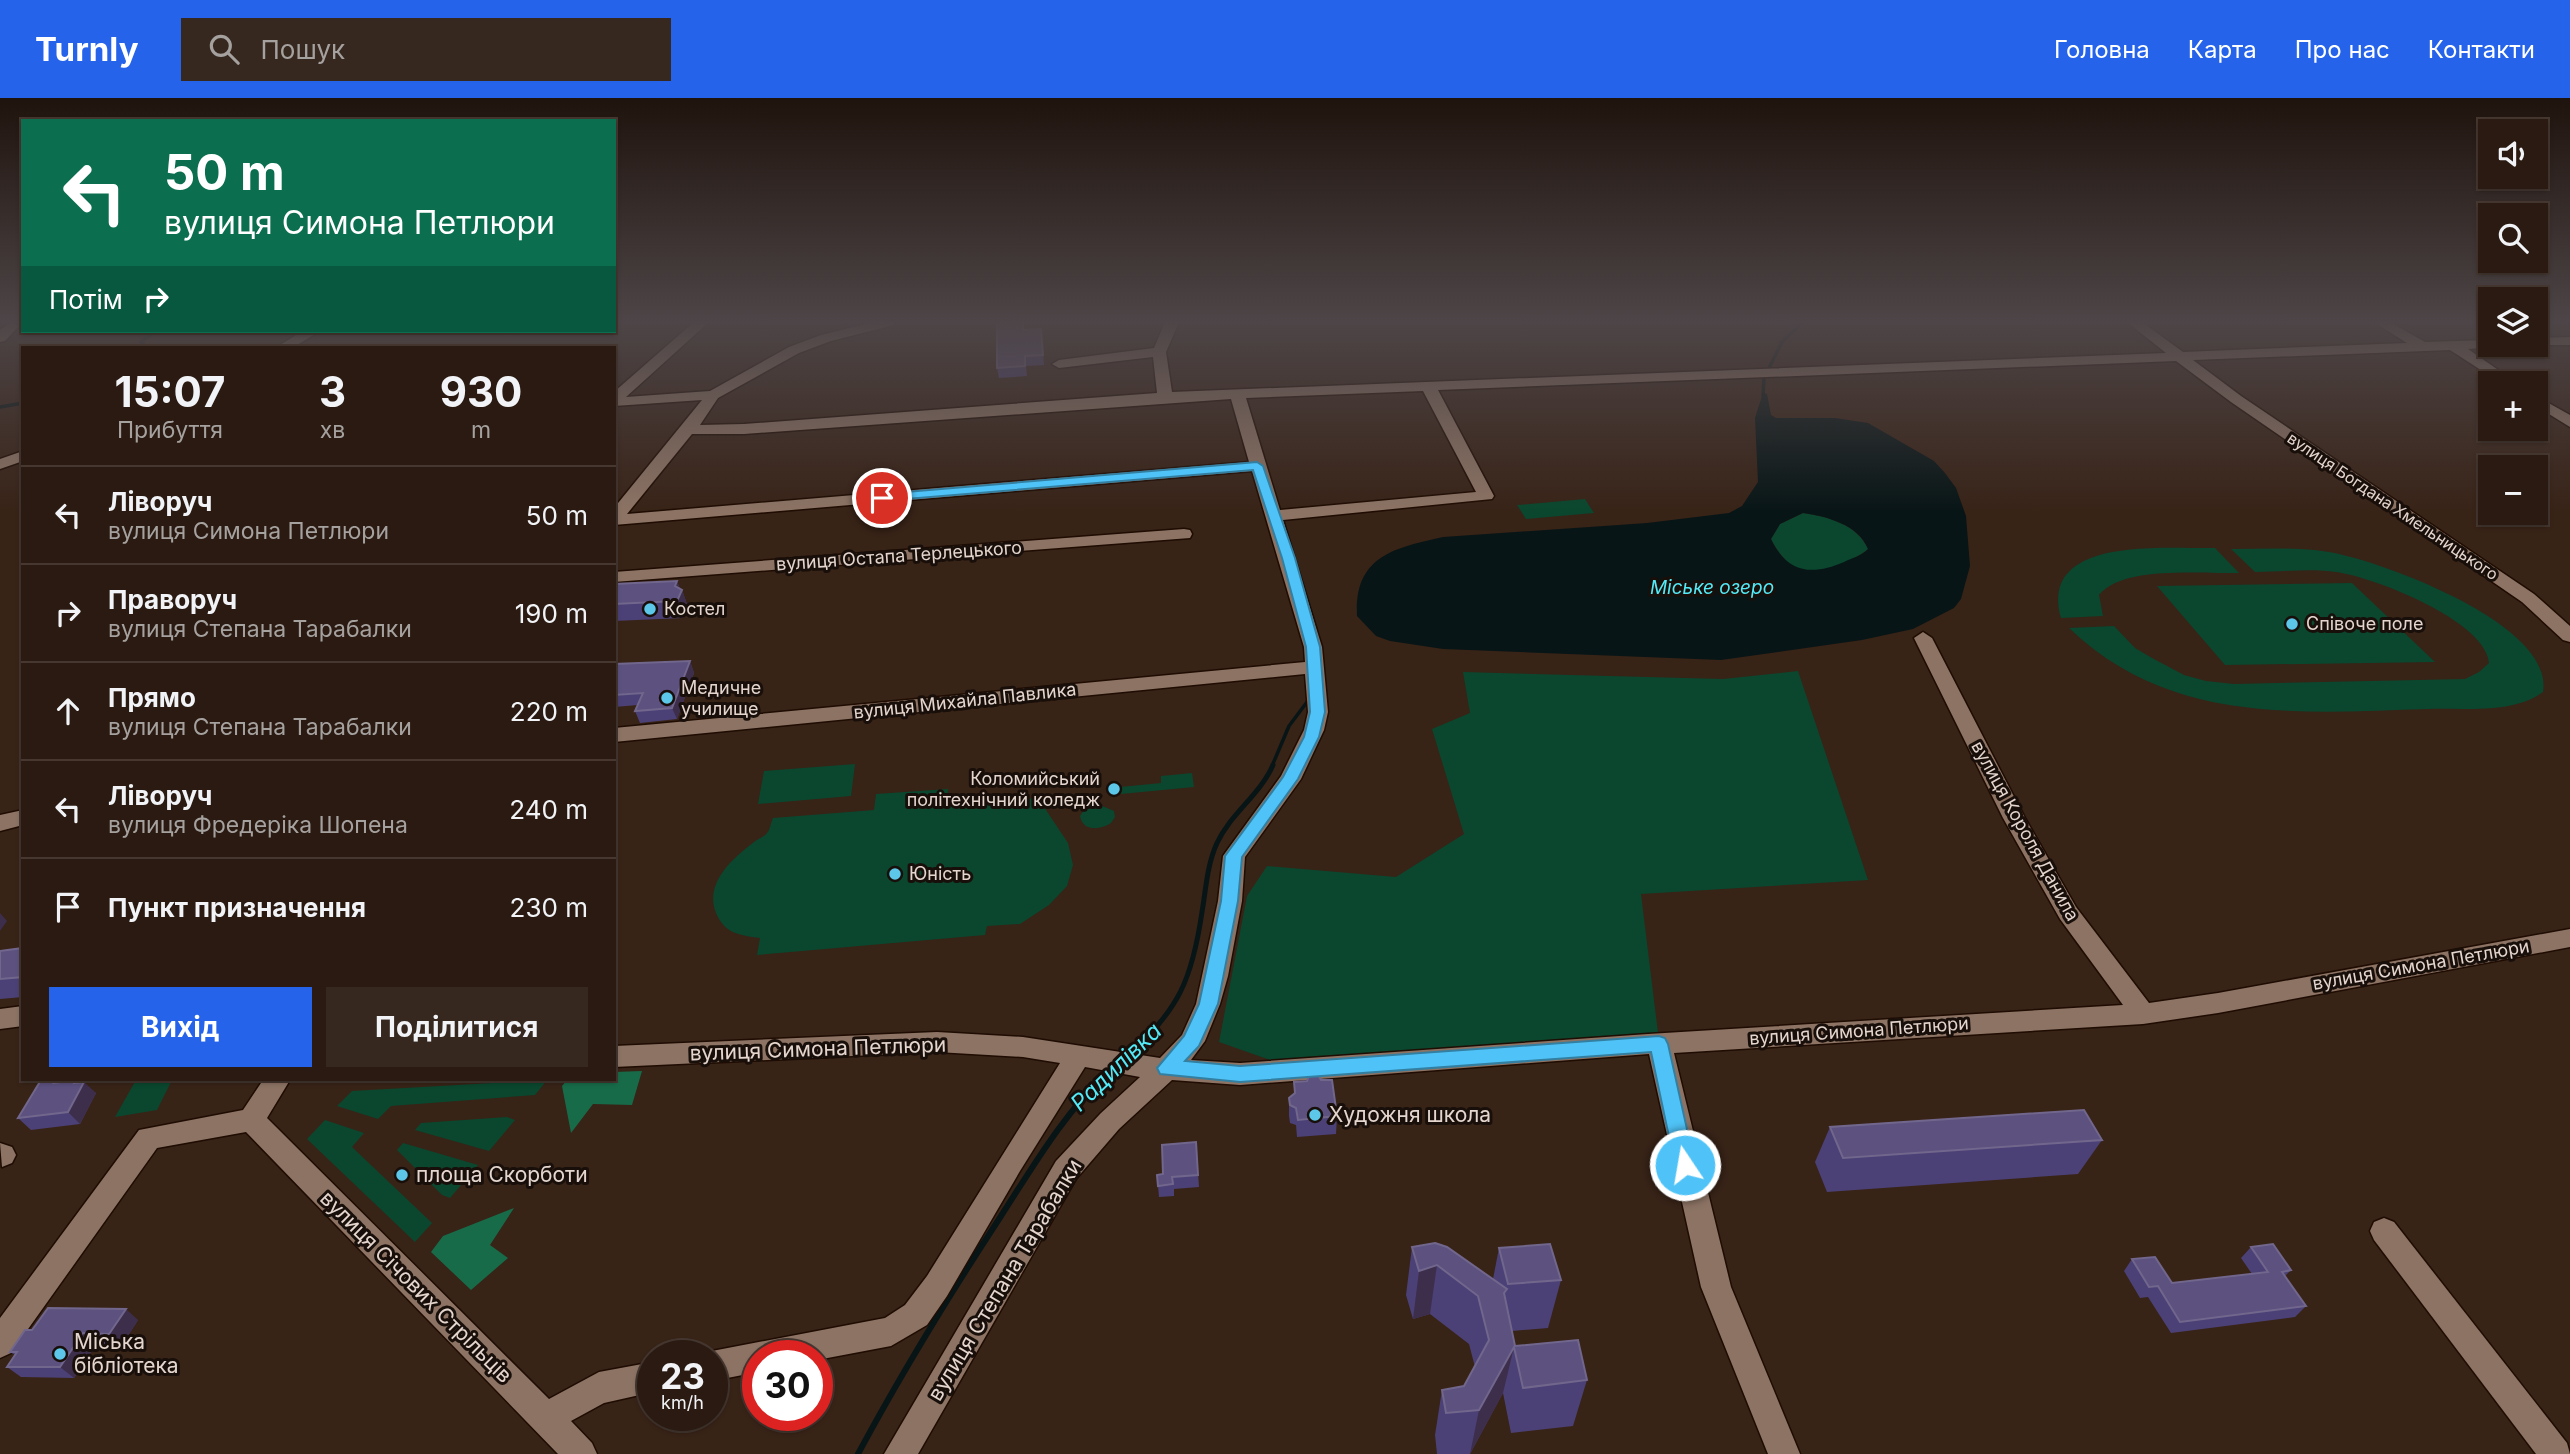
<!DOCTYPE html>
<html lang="uk">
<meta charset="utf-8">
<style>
:root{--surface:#2a1a11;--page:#36271f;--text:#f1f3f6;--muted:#a5a19f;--line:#463831;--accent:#2563eb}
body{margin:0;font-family:Inter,sans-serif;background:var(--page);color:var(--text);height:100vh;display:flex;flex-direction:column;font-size:26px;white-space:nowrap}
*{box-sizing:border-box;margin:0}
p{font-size:23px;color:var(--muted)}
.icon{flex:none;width:38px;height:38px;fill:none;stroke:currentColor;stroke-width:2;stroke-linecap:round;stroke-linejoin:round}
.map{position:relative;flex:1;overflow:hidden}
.side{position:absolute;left:21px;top:248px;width:595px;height:735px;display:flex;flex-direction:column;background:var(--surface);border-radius:0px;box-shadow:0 2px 5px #0004,0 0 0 2px var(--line)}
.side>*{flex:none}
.banner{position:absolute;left:21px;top:21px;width:595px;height:214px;border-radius:0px;box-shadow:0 2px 5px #0004,0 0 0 2px var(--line);background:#0b6e4f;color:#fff;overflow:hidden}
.controls{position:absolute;left:2478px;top:21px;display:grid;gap:14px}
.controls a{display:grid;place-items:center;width:70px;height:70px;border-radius:0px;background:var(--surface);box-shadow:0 2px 5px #0004,0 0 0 2px var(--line);font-size:35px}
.speed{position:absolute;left:637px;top:1242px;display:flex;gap:14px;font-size:35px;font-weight:700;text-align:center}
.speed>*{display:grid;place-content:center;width:91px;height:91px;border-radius:50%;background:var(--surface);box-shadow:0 2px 5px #0004,0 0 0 2px var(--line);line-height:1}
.speed small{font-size:18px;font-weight:400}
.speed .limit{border:10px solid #d22;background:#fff;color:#111}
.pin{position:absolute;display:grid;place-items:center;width:60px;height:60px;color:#fff;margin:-30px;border:4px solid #fff;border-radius:50%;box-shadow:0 2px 7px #0007}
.me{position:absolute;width:77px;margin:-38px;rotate:348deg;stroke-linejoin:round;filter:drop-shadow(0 0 5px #0008)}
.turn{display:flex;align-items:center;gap:24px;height:147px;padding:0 28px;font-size:32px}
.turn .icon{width:91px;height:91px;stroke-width:2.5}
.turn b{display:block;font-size:49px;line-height:60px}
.then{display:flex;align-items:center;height:66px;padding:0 28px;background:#0003;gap:14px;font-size:26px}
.eta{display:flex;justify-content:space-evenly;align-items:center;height:119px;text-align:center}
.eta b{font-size:42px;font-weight:700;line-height:49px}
.button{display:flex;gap:14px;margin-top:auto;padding:14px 28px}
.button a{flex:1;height:80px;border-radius:0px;background:var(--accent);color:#fff;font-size:28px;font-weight:700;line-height:80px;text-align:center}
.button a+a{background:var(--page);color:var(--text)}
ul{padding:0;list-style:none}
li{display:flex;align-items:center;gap:21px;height:98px;padding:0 28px;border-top:2px solid var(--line)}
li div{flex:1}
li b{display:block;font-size:26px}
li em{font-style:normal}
header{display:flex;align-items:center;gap:42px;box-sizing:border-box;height:98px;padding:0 35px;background:var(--accent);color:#fff}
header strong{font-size:33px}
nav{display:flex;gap:38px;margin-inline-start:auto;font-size:24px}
.search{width:490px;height:63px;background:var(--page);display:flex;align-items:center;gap:18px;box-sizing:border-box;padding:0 24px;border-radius:0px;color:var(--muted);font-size:26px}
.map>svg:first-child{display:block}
.green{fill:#0a472e}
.forest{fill:#176b49}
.water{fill:#081516;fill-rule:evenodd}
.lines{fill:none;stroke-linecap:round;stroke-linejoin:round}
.stream-far2{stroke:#081516;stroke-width:3.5}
.stream-far1{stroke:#081516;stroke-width:5}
.stream{stroke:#081516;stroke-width:6}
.minor-casing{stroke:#1f0c02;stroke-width:3}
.minor{fill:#8c7364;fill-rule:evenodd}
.wall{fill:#4b4176}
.shaded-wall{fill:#3d2e4c}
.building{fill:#5c517f;stroke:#71668c;stroke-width:2}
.route{fill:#4fc3f7;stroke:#337fa1;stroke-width:2}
.poi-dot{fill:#5cc7e8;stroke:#190f0a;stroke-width:2.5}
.labels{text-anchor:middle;stroke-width:6;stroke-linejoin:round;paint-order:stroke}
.far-street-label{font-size:16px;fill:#e4d6ce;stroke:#190f0a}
.street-label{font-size:18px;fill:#e4d6ce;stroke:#190f0a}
.poi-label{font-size:18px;fill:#e4d6ce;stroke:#190f0a;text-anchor:start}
.water-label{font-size:19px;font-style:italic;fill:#52eaf6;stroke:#190f0a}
.near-street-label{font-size:21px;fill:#e4d6ce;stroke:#190f0a}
.near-poi-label{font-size:21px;fill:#e4d6ce;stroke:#190f0a;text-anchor:start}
.near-water-label{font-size:23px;font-style:italic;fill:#52eaf6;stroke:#190f0a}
</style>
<header>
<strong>Turnly</strong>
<div class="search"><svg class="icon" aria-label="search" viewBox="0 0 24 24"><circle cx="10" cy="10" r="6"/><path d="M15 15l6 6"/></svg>Пошук</div>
<nav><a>Головна</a><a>Карта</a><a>Про нас</a><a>Контакти</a></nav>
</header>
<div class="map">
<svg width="2570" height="1356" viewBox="0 0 2570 1356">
<rect width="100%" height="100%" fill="#382317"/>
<g class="green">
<path d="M1585,401L1594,415L1526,421L1517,407Z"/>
<path d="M1803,415C1827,418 1858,427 1868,451C1857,461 1822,476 1807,473C1790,471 1778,455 1771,441L1780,426Z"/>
<path d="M2215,450L2239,475C2202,476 2123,467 2099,497L2103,518L2061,520C2038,437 2166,451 2215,450Z"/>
<path d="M2231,451C2268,451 2307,448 2343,457C2394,469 2554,528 2543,594C2513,616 2464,610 2428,611C2300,615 2170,627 2069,530L2114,528L2135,550L2152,560L2184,577L2206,583L2234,586L2465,581L2479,574L2489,565C2486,523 2374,479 2336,474C2310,470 2281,474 2255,474Z"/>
<path d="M2352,485L2435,564L2225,567L2157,488Z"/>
<path d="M1798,573L1868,782L1641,796L1659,943L1270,962L1219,944L1247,798L1267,768L1396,779L1464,736L1432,631L1470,615L1463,574L1723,581Z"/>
<path d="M855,666L851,698L758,706L764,673Z"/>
<path d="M1192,675L1194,689L1121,696L1120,689L1161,685V678Z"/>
<path d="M948,691L947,706L1038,700L1068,745L1073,767L1067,788L1049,807L1020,826L987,828L985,837L757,857L760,840C739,837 725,836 716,815C704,785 732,761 754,744C757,741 764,739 767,735C770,732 771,724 773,720L874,712L876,696Z"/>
<path d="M1100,707L1114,713L1115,719L1111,725C1100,732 1083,734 1080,718L1084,712Z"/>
<path d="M136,982H172L157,1012L115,1019Z"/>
<path d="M547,982L535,997L391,1008L378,1021L337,1008L352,993Z"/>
<path d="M507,1019L515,1022L489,1053L415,1032L421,1025Z"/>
<path d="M325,1022L364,1035L352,1049L432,1125L415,1144L307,1041Z"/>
<path d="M403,1045L478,1067L450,1100L442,1097L397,1052Z"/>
</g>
<g class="forest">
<path d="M642,973L632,1007L593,1006L571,1035L562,988L567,982H614V974Z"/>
<path d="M514,1110L490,1147L508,1160L471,1192L431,1154L443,1138Z"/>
</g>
<path class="water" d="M1763,295L1767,296L1771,317L1776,320H1835L1868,325L1934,363L1945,375L1956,390L1966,418L1970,468L1961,501L1954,510L1913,531L1862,542L1721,562L1443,551L1390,543L1376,538L1357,518C1354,458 1394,450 1443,439L1647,425L1729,415L1742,408L1758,384L1755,320ZM1803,415C1826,418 1859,427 1868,451C1861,458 1852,460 1844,464C1812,478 1787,475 1771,441L1780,426Z"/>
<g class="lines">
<g class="stream-far2">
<path d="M147,250L141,244L155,233"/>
<path d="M1769,270L1782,244L1803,224"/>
<path d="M1763,299L1764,279"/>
<path d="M0,309L23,305"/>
<path d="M1272,668L1289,628L1307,604"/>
</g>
<g class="stream-far1">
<path d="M1128,958C1179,911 1192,882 1202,814C1206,791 1207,767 1217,745C1231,715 1260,697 1273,667"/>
<path d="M1108,975L1113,970"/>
</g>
<path class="stream" d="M858,1356C902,1274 950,1196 1001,1118C1034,1067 1064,1015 1109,973"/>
<g class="minor-casing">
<g id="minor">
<path d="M12,224L19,228L5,243L0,244V232Z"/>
<path d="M694,224H709L626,299L710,293L789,249L821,237L874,224H896L894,227L831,243L799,255L718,300L700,327L744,326L1157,295L1153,259L1059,270L1052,266L1059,262L1154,250L1165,224H1179L1166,254L1172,294L2166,255L2127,224H2142L2183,254L2407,245L2374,224H2390L2425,244L2490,242V247H2496L2495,249L2468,251L2517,285H2501L2450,252L2193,262L2241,298L2534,496L2570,528V544L2563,542L2522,504L2231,304L2176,263L1438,292L1494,398L1492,401L1283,422L1322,549L1328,614L1324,632L1301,681L1245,759L1242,803L1228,878L1220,906L1205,943L1191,962L1240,965L1648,936L2123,907L2060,821L2003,720L1914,540L1923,534L1932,540L2025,720L2076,809L2149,905L2218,895L2570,831V849L2218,915L2143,926L1674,955L1731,1189L1800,1356H1768L1701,1189L1649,956L1240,987L1172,982L1119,1031L1076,1081L918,1356H884L1056,1063L1101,1015L1140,979L1085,969L1020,1073L947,1198L927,1227L891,1248L817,1262V1258H758V1274L712,1283V1258H701L712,1253L885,1220L905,1207L927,1178L1060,965L1023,959L937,954L614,969V948L937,934L1023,939L1160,960L1182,937L1196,906L1218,803L1223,758L1281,678L1304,632L1308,614L1305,576L614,644V630L1305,564L1304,549L1252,373L614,427V410L702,302L614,308V294ZM1423,293L1476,394L1280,412L1246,300ZM1231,301L1249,364L627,416L692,336H744Z"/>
<path d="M303,233H320L292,250H275Z"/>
<path d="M2570,239V247H2531H2536V240Z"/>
<path d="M2536,298L2570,317V329L2536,308Z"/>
<path d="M23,353V363L0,371V361Z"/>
<path d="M1184,431L1190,432L1192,436L1190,440L614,484V474Z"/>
<path d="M23,712V727L0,733V717Z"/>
<path d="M23,908V928L0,931V911Z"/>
<path d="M263,982H290L267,1020L549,1301L599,1274L653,1264V1294L604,1305L571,1323L592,1345L597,1356H558L246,1034L157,1050L11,1255L0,1260V1220L139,1032L243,1012Z"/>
<path d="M0,1045L12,1049L16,1057L12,1065L2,1069Z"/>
<path d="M2384,1120L2394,1124L2567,1345L2570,1356H2536L2374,1142L2370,1133L2374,1124Z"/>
</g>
</g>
<use href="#minor" class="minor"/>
</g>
<g class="wall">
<path d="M1023,224L1024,232L1041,231L1044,267L1026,268L1027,278L999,280L997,270Z"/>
<path d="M677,483L680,491L682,492L688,509L683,520L614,523V486Z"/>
<path d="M690,563L694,575L677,621L640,625L635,613L638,607L614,609V566Z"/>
<path d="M23,850V899L0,901V853Z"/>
<path d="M1294,984L1337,1018L1336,1036L1297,1039L1296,1027L1290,1025L1289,1018V1000L1294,996Z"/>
<path d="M78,985L96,995L80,1026L31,1032L18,1020Z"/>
<path d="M1830,1029L2102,1042L2078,1076L1827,1094L1815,1064Z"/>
<path d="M1196,1044L1199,1089L1174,1091V1098L1159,1099L1157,1077L1163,1076Z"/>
<path d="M1412,1149L1493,1181L1499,1150L1561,1182L1548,1230L1512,1233L1515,1248L1587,1282L1573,1328L1511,1335L1503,1295L1470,1356H1437L1435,1337L1442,1292L1464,1288L1475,1269L1469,1246L1430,1216L1413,1221L1406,1197Z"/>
<path d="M2251,1149L2291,1172L2285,1178L2306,1208L2295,1219L2171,1235L2148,1199L2140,1200L2124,1173L2132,1161L2172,1185L2252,1176L2241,1160Z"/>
<path d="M138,1222L122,1247L96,1246L74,1280L21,1279L7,1269L15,1257L10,1254Z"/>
</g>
<g class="shaded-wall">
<path d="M677,483L681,494L682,492L688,509L683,520L677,503L675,488Z"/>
<path d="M690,563L694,575L677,621L672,610Z"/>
<path d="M0,815L7,823L0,833Z"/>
<path d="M56,982H74L54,985Z"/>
<path d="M75,982L82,989L84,984L96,995L80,1026L68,1014Z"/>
<path d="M1437,1167L1430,1216L1413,1221L1419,1173Z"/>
<path d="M126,1211L138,1222L122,1247L109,1236Z"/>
<path d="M83,1235L96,1246L74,1280L60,1269Z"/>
<path d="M1514,1249L1503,1295L1470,1356L1479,1312Z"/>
</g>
<g class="building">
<path d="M1023,224V232L1041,231L1043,257L1025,258V268L997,270V226Z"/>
<path d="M677,483L675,488L682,492L677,503L614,506V486Z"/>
<path d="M690,563L672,610L635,613L643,595L614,597V566Z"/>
<path d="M23,850V879L0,881V853Z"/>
<path d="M1318,977L1321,982H1332L1337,1018L1298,1022L1296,1010L1290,1007L1289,1000L1295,995L1294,984L1307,983L1309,978Z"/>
<path d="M41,982H56L54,985L75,982L74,985L84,984L68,1014L18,1020Z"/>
<path d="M2084,1012L2102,1042L1843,1060L1830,1029Z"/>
<path d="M1196,1044L1198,1077L1172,1079L1173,1086L1158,1088L1157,1077L1163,1076L1162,1047Z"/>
<path d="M1435,1145L1447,1149L1507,1191L1504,1195L1515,1248L1578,1242L1587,1282L1523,1290L1514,1249L1479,1312L1446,1315L1442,1292L1464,1288L1489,1242L1478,1198L1437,1167L1419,1173L1412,1149Z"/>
<path d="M1550,1146L1561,1182L1508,1186L1499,1150Z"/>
<path d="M2273,1146L2291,1172L2282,1174L2306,1208L2180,1224L2158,1188L2149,1189L2132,1161L2155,1159L2172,1185L2268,1174L2251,1149Z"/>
<path d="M48,1210L126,1211L109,1236L83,1235L60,1269H7L17,1254H10L25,1232H32Z"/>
</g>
<linearGradient id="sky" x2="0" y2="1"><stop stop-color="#1f130d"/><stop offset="0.54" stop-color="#4d4547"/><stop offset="1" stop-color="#4d4547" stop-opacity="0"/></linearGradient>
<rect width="2570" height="414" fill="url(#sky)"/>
<path class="route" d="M1257,364L1263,368L1295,460L1320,549L1325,614L1319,639L1298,681L1242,759L1238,803L1218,906L1199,948L1185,963L1240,968L1659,938L1665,940L1668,946L1695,1067L1692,1073L1685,1076L1678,1073L1675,1067L1651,954L1240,984L1160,976L1157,970L1184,938L1199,906L1221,803L1225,758L1283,679L1304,639L1310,614L1306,549L1282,460L1253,372L882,403L876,400L882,396Z"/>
<g class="poi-dot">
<circle cx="650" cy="511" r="7"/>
<circle cx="2292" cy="526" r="7"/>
<circle cx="667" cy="600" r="7"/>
<circle cx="1114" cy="691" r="7"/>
<circle cx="895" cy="776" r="7"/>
<circle cx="1315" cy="1017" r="7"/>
<circle cx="402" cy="1077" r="7"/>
<circle cx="60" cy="1256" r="7"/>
</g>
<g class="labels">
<g class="far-street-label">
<text transform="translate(2393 408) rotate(34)" y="6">вулиця Богдана Хмельницького</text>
</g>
<g class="street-label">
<text transform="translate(899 458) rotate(-4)" y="6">вулиця Остапа Терлецького</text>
<text transform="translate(965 603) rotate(-6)" y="6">вулиця Михайла Павлика</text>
<text transform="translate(2025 733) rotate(61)" y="6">вулиця Короля Данила</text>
<text transform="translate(2421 867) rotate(-10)" y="6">вулиця Симона Петлюри</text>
<text transform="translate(1859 933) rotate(-4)" y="6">вулиця Симона Петлюри</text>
</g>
<g class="poi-label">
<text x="664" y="517">Костел</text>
<text x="2306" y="532">Співоче поле</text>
<text x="681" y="596">Медичне<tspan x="681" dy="21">училище</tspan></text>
<text x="1100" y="687" text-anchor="end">Коломийський<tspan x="1100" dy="21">політехнічний коледж</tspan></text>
<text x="909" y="782">Юність</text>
</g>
<g class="water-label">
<text x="1712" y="496">Міське озеро</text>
</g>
<g class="near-street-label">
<text transform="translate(818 951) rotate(-2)" y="7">вулиця Симона Петлюри</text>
<text transform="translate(1005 1182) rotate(-59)" y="7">вулиця Степана Тарабалки</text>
<text transform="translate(416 1189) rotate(45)" y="7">вулиця Січових Стрільців</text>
</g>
<g class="near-poi-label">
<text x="1329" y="1024">Художня школа</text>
<text x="416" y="1084">площа Скорботи</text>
<text x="74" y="1251">Міська<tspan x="74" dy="24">бібліотека</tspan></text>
</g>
<g class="near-water-label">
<text transform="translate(1116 969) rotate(-44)" y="8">Радилівка</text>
</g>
</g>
</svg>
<div class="controls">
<a><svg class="icon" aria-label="sound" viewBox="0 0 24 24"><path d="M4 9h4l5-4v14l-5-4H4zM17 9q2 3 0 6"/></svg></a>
<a><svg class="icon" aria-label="search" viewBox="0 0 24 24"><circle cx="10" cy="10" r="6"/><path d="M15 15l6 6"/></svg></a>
<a><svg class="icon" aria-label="layers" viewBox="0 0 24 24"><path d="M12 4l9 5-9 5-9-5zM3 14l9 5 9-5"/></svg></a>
<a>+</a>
<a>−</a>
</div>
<div class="speed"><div>23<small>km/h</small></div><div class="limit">30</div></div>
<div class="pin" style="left:882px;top:400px;background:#d93025"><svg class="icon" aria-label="arrive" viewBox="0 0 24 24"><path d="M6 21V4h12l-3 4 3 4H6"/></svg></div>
<svg class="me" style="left:1685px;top:1067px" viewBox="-20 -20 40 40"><circle r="17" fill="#4fc3f7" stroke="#fff" stroke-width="3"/><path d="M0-11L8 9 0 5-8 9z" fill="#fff"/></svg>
<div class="banner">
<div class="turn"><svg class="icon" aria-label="left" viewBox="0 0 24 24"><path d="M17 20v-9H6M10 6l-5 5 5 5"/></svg><div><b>50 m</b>вулиця Симона Петлюри</div></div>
<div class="then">Потім<svg class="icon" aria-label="right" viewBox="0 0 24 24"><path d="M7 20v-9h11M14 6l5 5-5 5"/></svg></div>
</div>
<section class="side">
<div class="eta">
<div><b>15:07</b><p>Прибуття</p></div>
<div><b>3</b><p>хв</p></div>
<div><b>930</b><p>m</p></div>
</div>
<ul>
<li><svg class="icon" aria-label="left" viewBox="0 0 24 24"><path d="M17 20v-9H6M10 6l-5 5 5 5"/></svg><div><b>Ліворуч</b><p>вулиця Симона Петлюри</p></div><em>50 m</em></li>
<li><svg class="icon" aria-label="right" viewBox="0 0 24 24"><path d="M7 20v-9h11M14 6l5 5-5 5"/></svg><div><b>Праворуч</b><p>вулиця Степана Тарабалки</p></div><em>190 m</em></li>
<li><svg class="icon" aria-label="ahead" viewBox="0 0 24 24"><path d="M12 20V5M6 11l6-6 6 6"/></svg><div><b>Прямо</b><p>вулиця Степана Тарабалки</p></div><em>220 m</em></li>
<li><svg class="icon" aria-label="left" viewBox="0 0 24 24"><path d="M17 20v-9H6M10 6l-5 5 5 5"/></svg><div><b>Ліворуч</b><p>вулиця Фредеріка Шопена</p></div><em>240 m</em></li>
<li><svg class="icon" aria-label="arrive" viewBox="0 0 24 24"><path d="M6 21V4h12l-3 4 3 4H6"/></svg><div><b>Пункт призначення</b></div><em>230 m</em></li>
</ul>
<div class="button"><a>Вихід</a><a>Поділитися</a></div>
</section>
</div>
